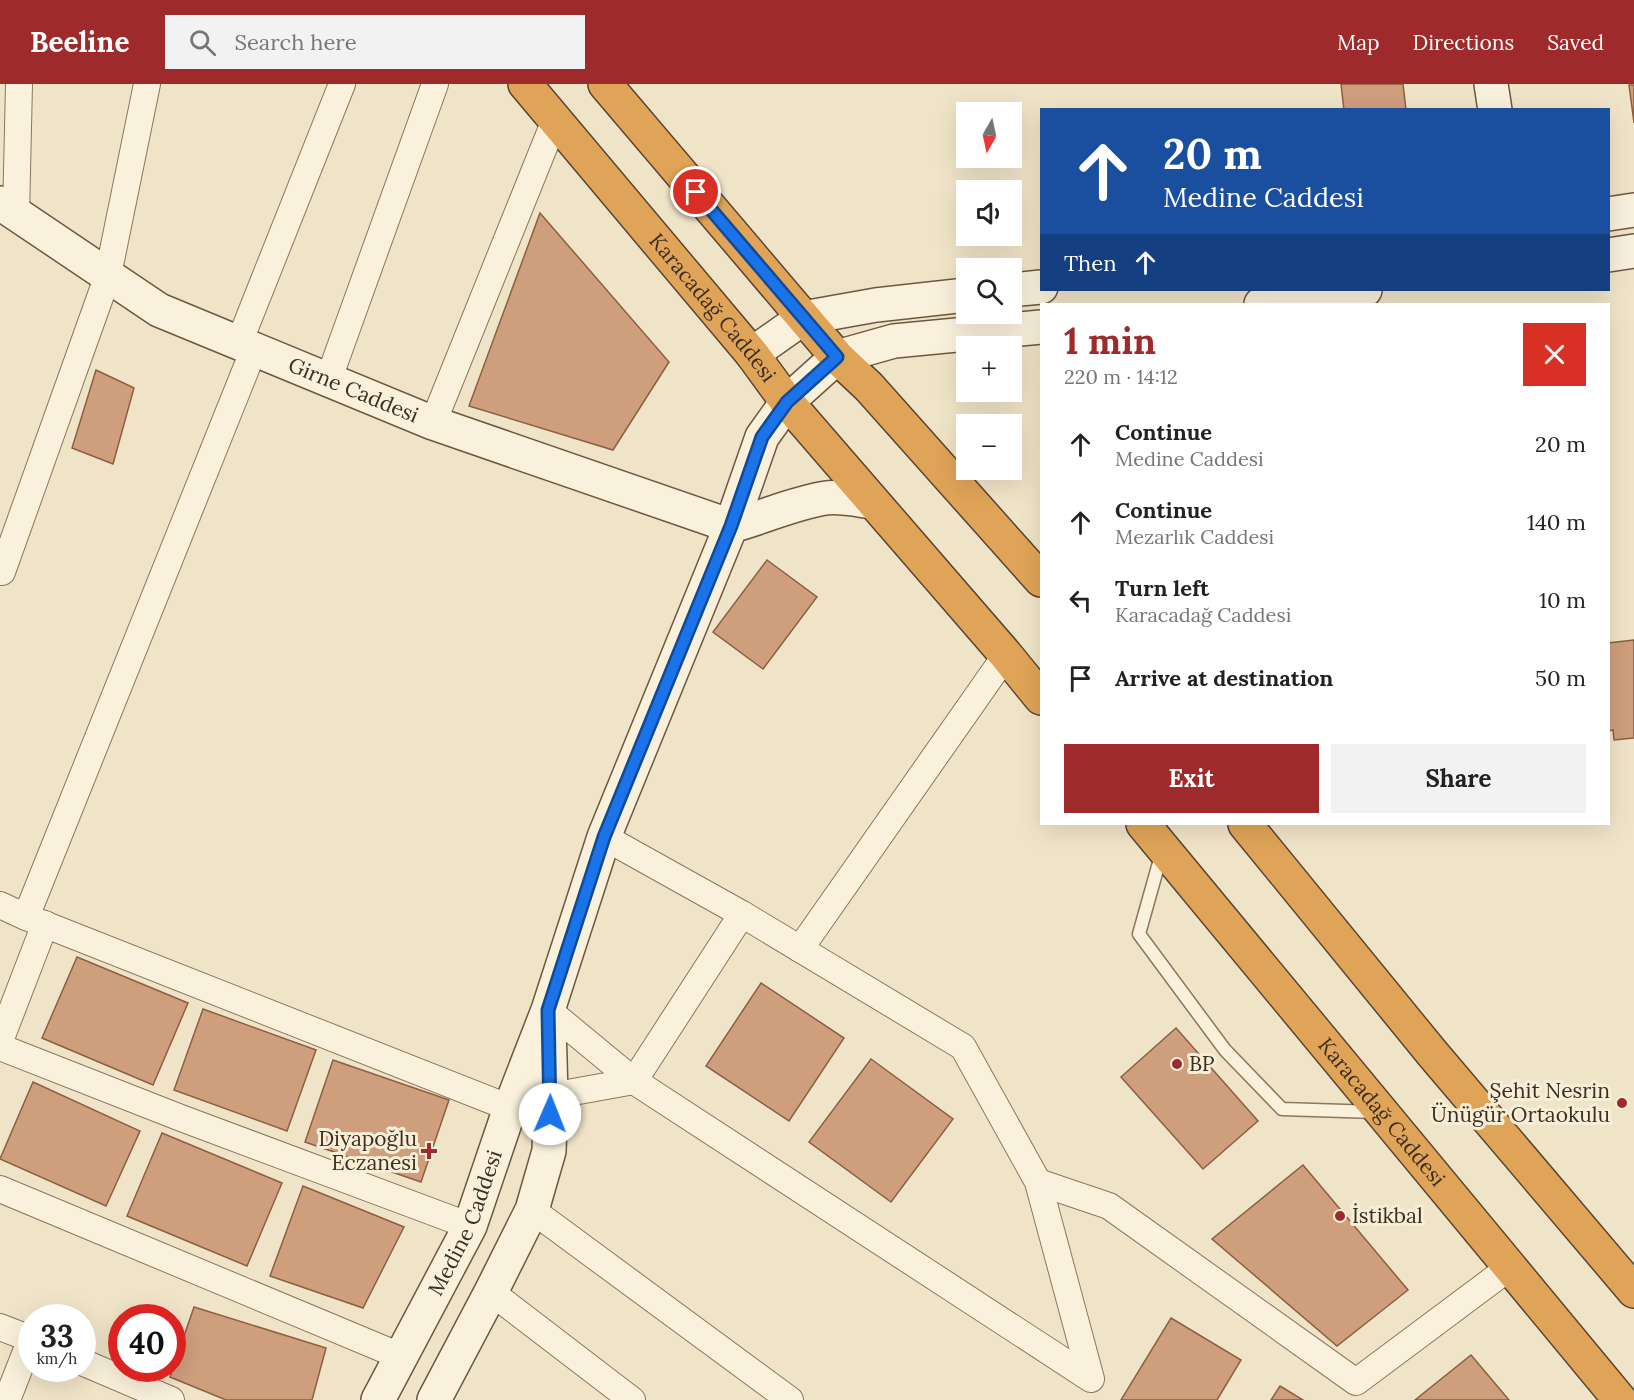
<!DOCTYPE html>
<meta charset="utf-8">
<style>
:root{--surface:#fff;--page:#f2f2f2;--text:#222;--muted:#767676;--accent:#9e2a2b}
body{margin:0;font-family:Lora,serif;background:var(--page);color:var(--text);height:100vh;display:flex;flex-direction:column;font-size:22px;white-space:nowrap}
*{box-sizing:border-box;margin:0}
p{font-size:20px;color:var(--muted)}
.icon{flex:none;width:33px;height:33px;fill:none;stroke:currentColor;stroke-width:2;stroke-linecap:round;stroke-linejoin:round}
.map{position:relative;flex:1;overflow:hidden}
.sheet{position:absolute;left:1040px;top:219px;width:570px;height:522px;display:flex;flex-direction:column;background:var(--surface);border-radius:0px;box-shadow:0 6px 24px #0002}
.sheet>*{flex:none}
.banner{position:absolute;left:1040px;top:24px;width:570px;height:183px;border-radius:0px;box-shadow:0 6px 24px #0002;background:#1a4fa0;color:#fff;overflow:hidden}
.needle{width:39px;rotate:189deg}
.buttons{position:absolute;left:956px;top:18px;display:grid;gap:12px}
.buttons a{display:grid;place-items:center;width:66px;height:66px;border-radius:0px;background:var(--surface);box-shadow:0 6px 24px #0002;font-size:30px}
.speed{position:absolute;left:18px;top:1220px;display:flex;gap:12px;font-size:30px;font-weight:700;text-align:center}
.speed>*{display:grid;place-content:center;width:78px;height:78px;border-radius:50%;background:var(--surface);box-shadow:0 6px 24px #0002;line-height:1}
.speed small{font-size:15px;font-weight:400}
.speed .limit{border:9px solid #d22;background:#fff;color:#111}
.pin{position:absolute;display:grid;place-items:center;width:51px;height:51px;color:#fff;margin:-26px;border:3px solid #fff;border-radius:50%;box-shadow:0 2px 6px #0007}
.me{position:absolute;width:66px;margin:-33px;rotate:1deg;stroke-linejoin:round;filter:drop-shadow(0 0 4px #0008)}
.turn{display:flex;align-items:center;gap:21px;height:126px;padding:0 24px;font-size:27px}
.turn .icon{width:78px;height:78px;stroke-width:2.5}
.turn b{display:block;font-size:42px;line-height:51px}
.then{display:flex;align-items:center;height:57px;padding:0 24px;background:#0003;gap:12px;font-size:22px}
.round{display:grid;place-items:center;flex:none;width:63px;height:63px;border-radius:0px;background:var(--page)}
.head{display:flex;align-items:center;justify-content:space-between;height:102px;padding:0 24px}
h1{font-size:36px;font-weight:800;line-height:45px;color:var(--accent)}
.primary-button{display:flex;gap:12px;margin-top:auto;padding:12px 24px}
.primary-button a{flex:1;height:69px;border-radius:0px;background:var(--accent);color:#fff;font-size:24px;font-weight:800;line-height:69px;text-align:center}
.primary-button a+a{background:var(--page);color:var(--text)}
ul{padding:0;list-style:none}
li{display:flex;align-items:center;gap:18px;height:78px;padding:0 24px}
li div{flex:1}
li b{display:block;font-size:22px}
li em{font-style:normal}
header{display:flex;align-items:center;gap:36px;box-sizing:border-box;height:84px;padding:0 30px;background:var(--accent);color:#fff}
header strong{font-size:28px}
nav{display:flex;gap:33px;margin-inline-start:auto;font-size:21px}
.search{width:420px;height:54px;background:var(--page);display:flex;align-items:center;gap:15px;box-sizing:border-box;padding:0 21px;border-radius:0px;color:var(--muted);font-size:22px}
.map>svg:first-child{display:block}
.building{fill:#cf9f7d;stroke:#8d5f41;stroke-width:1.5}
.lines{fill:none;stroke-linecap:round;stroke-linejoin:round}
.lane-casing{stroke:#8d765c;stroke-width:15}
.street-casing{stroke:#8d765c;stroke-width:28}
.secondary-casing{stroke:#6f573f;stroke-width:36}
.highway-casing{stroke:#5b4430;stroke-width:36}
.lane{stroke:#faf1dc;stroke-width:12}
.street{stroke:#faf1dc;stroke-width:26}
.secondary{stroke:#faf1dc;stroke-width:33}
.highway{stroke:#e0a458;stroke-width:33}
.route-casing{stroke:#114b97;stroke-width:15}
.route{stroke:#1a73e8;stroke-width:10}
.poi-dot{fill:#9e2a2b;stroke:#f7eed8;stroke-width:2}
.labels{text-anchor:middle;stroke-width:6;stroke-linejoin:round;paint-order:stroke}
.street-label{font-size:21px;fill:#3d2e20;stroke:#f7eed8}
.poi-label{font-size:21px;fill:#3d2e20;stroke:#f7eed8;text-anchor:start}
</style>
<header>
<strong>Beeline</strong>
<div class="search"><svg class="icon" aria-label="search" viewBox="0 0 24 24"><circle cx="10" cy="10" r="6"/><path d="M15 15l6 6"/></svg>Search here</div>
<nav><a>Map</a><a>Directions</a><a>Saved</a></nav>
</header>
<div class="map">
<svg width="1634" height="1316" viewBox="0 0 1634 1316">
<rect width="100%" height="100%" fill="#f0e4c8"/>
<g class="building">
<path d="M1341,0H1403L1406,26H1344Z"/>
<path d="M1629,1H1634V39Z"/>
<path d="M540,129L669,278L613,366L469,322Z"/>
<path d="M96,286L134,304L113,380L72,364Z"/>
<path d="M767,476L817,513L763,585L713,548Z"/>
<path d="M1634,556V654L1614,656L1613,646L1608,647V559Z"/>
<path d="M77,873L188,919L153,1001L42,954Z"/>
<path d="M761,899L844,954L789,1037L706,982Z"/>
<path d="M203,925L316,966L287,1047L174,1006Z"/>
<path d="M1176,944L1258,1037L1203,1085L1121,993Z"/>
<path d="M871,975L953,1035L891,1118L809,1058Z"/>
<path d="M333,976L449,1016L421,1098L305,1058Z"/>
<path d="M33,998L140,1047L106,1122L0,1075Z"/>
<path d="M162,1049L282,1099L247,1182L127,1132Z"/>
<path d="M1303,1081L1408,1206L1337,1262L1212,1155Z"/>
<path d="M303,1102L404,1143L363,1224L270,1192Z"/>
<path d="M194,1223L326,1264L312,1316H226L170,1293Z"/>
<path d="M1171,1234L1241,1276L1217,1316H1121Z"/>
<path d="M1471,1271L1509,1316H1415Z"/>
<path d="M1280,1302L1303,1316H1271Z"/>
</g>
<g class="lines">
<g class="lane-casing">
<path id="lane" d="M1162,768L1139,850L1225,966L1282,1025L1376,1028"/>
</g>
<g class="street-casing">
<g id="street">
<path d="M16,131L19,0"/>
<path d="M239,259L342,0"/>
<path d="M328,297L435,0"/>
<path d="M433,339L555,36"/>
<path d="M0,487L2,488L108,191L147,0"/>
<path d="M0,821L26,833L510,1024L551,1012L634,997L742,830"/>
<path d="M26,833L254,265"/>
<path d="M800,865L1006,571"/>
<path d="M548,926L634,997L1091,1295L1038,1098L963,963L742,830L604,753"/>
<path d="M0,957L45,840"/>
<path d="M0,963L181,1034L470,1142"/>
<path d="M1038,1098L1109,1122L1356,1298L1510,1183"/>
<path d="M0,1105L400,1272"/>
<path d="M532,1126L790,1316"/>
<path d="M491,1208L632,1316"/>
<path d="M0,1243L31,1255L7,1316"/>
<path d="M82,1278L171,1316"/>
</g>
</g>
<g class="secondary-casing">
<g id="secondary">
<path d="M1491,0L1495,26"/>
<path id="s1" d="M0,119L159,226L433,339L731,442"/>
<path d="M1608,130L1634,126"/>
<path d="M1608,171L1634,167"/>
<path d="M1011,206L1041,203"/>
<path d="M1261,220L1365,206"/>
<path d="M752,270L803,234L876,221L966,211"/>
<path d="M731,442C762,434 793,419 826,414C840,412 858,416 872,418"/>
<path id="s2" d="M378,1316L470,1142L510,1024L548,926L604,753L731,442L762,353L787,318L837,273L894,257L1041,243"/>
<path d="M434,1316L491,1208L532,1126L549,1067L551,1012L549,939"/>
</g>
</g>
<g class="highway-casing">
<g id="highway">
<path id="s3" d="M525,0L752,270L787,318L1006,571L1041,614"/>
<path d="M605,0L837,273L869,303L1041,496"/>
<path id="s4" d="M1143,740L1620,1316"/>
<path d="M1245,740L1432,969L1634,1207"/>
</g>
</g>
<use href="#lane" class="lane"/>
<use href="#street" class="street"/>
<use href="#secondary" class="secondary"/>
<use href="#highway" class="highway"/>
</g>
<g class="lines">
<g class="route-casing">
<path id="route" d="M550,1030L548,926L604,753L731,442L762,353L787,318L837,273L696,108"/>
</g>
<use href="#route" class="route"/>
</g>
<g class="poi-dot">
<circle cx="1177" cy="980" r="6"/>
<circle cx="1622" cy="1019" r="6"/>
<path d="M426 1058h6v6h6v6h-6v6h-6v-6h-6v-6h6z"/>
<circle cx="1340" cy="1132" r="6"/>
</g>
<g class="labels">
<g class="street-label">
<text dy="7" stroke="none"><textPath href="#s3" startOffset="292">Karacadağ Caddesi</textPath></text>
<text dy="7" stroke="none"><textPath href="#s1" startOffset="402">Girne Caddesi</textPath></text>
<text dy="7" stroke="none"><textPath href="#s4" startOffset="374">Karacadağ Caddesi</textPath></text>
<text dy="7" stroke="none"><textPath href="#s2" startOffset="198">Medine Caddesi</textPath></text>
</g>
<g class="poi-label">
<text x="1189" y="987">BP</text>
<text x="1610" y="1014" text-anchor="end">Şehit Nesrin<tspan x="1610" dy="24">Ünügür Ortaokulu</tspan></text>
<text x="417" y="1062" text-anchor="end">Diyapoğlu<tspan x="417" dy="24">Eczanesi</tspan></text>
<text x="1352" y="1139">İstikbal</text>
</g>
</g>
</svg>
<div class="buttons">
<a><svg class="needle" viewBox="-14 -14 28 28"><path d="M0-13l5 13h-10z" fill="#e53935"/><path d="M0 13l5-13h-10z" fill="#767676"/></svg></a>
<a><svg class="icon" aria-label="sound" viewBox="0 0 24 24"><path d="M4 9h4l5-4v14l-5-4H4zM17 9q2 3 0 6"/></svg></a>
<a><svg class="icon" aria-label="search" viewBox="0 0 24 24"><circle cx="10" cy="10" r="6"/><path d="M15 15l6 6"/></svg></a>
<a>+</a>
<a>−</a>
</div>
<div class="speed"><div>33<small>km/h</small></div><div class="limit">40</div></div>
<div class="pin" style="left:696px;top:108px;background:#d93025"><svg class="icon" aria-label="arrive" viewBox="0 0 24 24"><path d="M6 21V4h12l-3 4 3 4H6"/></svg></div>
<svg class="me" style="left:550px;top:1030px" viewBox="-20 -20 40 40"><circle r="19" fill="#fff"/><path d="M0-13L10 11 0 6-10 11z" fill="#1a73e8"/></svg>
<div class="banner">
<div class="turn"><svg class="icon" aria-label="ahead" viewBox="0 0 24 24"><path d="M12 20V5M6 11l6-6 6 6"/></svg><div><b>20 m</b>Medine Caddesi</div></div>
<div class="then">Then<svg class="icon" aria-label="ahead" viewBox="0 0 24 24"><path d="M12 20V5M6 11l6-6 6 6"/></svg></div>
</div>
<section class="sheet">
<div class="head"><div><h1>1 min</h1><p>220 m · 14:12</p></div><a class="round" style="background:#d93025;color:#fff"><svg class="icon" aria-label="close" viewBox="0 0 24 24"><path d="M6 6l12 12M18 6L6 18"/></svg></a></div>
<ul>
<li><svg class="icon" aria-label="ahead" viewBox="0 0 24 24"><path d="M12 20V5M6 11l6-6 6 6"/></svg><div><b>Continue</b><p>Medine Caddesi</p></div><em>20 m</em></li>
<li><svg class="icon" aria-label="ahead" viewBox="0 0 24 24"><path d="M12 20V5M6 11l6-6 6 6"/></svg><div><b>Continue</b><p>Mezarlık Caddesi</p></div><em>140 m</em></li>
<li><svg class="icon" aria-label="left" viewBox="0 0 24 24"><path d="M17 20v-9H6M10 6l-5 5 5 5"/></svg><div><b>Turn left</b><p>Karacadağ Caddesi</p></div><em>10 m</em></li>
<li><svg class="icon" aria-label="arrive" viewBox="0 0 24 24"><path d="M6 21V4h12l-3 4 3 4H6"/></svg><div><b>Arrive at destination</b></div><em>50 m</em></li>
</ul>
<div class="primary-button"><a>Exit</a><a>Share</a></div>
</section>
</div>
